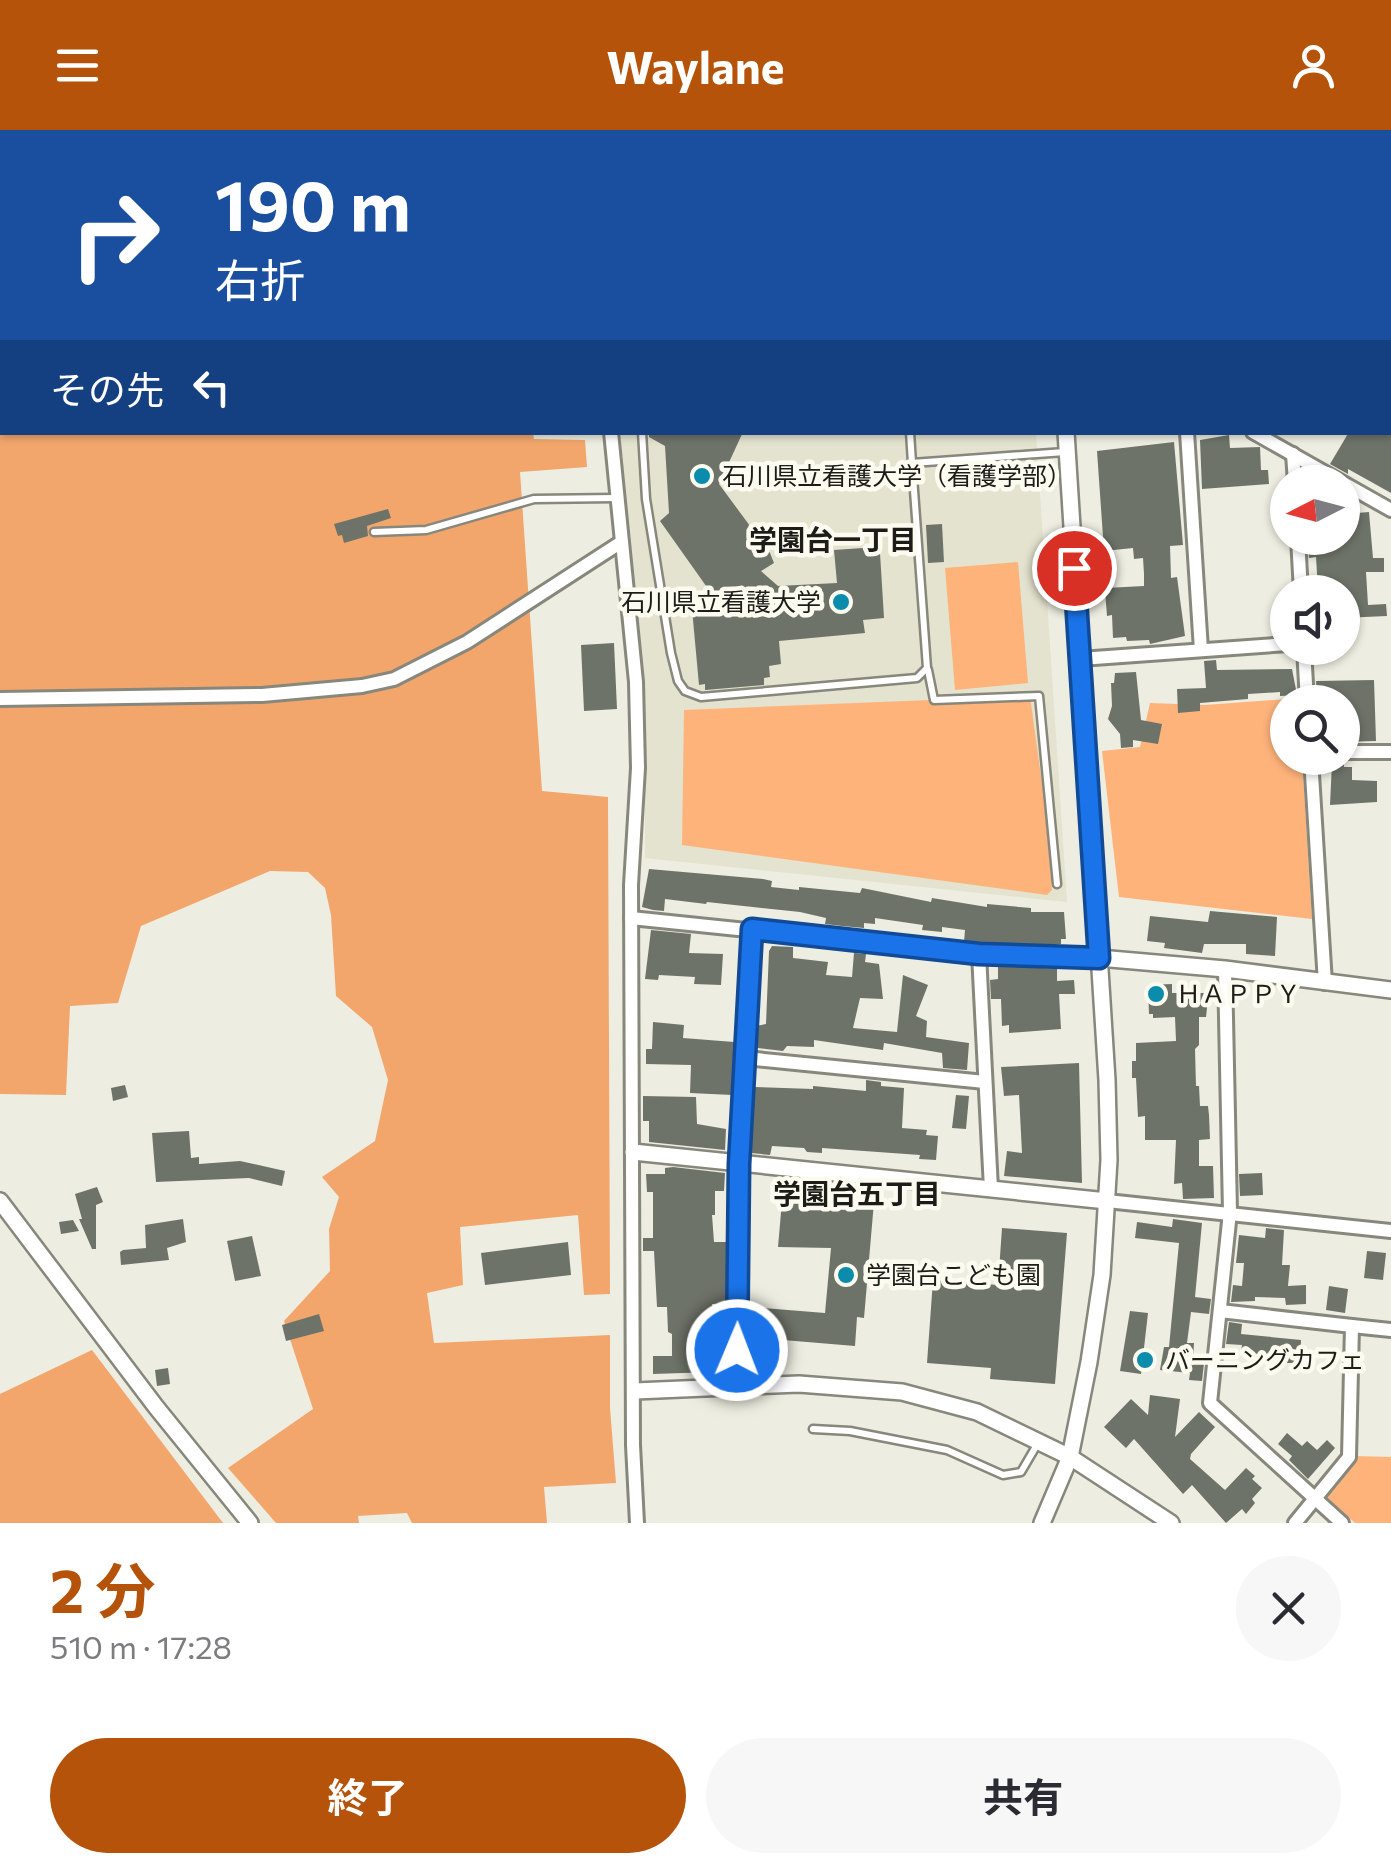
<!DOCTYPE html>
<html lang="ja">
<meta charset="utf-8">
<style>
:root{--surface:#fff;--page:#f7f7f7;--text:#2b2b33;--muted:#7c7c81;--accent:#b45309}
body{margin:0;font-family:Commissioner,"Noto Sans JP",sans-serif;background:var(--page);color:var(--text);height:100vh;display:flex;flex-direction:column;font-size:38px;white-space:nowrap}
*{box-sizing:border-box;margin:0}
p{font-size:32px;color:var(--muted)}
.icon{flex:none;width:55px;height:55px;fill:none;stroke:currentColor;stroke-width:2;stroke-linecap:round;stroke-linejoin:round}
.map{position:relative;height:1393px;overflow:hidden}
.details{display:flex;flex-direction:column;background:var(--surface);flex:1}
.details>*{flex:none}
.hud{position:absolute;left:0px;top:0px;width:1392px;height:305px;box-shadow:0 2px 8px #0004;background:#1a4fa0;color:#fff;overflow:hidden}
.needle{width:65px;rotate:264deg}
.controls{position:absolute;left:1270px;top:335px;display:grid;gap:20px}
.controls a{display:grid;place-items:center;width:90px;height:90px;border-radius:50%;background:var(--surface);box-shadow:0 2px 8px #0004;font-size:50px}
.pin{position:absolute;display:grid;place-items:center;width:85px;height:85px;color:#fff;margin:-42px;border:5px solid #fff;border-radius:50%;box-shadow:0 2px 10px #0007}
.me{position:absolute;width:110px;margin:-55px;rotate:1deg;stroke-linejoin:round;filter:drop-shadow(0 0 8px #0008)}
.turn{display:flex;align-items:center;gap:35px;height:210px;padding:0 50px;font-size:45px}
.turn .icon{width:130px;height:130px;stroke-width:2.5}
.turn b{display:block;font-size:70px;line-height:85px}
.then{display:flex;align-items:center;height:95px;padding:0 50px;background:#0003;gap:20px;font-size:38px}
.round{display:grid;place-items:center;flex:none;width:105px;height:105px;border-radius:52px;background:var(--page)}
.summary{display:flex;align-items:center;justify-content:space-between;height:170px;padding:0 50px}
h1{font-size:60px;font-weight:700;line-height:75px;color:var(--accent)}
.action{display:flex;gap:20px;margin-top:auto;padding:20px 50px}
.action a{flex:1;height:115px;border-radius:60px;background:var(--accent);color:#fff;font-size:40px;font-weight:700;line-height:115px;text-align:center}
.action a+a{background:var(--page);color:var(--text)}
header{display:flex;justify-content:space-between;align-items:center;height:130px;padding:0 50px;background:var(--accent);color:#fff;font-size:45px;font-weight:700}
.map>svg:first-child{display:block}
.built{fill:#e4e3cf}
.green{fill:#feb37b}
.forest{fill:#f2a66c}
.building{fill:#6e7369}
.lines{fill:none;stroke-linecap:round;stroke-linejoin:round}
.service-casing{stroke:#88877c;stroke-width:11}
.minor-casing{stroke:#88877c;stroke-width:18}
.tertiary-casing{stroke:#88877c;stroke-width:20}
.trunk-casing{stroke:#907237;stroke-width:28}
.service{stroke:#fff;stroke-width:6}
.minor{stroke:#fff;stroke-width:12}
.tertiary{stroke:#fff;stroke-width:15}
.trunk{stroke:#d8b36c;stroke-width:22}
.route-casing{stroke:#114b97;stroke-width:25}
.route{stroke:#1a73e8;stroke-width:18}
.poi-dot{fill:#0b8cad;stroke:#fbfbef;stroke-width:4}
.labels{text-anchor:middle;stroke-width:9;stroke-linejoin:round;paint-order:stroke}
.poi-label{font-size:25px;fill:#1d1c18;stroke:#fbfbef;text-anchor:start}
.neighbourhood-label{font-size:28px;font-weight:bold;fill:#1d1c18;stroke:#fbfbef}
</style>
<header><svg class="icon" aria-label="menu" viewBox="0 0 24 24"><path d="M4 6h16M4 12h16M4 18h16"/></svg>Waylane<svg class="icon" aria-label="person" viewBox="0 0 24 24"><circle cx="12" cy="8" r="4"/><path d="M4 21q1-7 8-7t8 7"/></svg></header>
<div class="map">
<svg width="1391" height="1393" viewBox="0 0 1391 1393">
<rect width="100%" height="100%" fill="#eeede1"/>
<path class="built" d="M619,303H1036L1067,772L645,728V556L624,388Z"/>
<g class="green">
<path d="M1018,432L1028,553L955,560L945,438Z"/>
<path d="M1030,566L1044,668L1052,760L1047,765L682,715L684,580Z"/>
<path d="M1299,568V572H1288V628H1302L1312,789L1119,767L1102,621L1140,617L1150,573L1205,575Z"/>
<path d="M1356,1326L1391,1327V1393H1355L1325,1366Z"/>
</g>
<g class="forest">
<path d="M0,0H436L2,2V302H533L534,309L585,310L587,337L520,342L542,661L608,667L610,1164L584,1165L578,1085L460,1097L463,1155L427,1163L434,1213L610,1205V1278L616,1353L544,1357L547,1393H412L407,1383L358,1386L359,1393H276L228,1338L313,1279L284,1191L330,1141L329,1099L339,1067L322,1047L375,1011L388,950L372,897L336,866L331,785L325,758L308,742L270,741L141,796L118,873L70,876L66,965L0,964Z"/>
<path d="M949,0H1227V2H954Z"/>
<path d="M92,1220L223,1393H0V1264Z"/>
</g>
<g class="building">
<path d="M649,302H743L719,354L770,423L774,433L761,441L778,456L837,453L834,420L877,417L880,423L884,488L863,490L865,503L779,511L781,534L769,536L770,547L764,548V555L705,560V554L699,555L692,479L721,477L660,391L669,383L665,316L649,307Z"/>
<path d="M1349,302H1391V363L1348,339V344L1330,334Z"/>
<path d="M1229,305L1230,318L1260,317L1261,340H1268L1269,354L1202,359L1200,310Z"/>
<path d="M1174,312L1183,415L1170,416L1171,448L1177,447L1185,506L1150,514L1149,510L1127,511L1126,507L1113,508L1112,485L1107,486L1105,461L1106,458L1144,456V444L1143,428L1134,429L1133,418L1104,421L1097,321Z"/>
<path d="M388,379L391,388L367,396L368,406L344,413L342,405L338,406L334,394Z"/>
<path d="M1369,382L1373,428H1384V442H1366L1368,475L1386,474L1387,486L1342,488V462L1318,460L1316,427L1309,428L1308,413L1317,412V408H1346L1345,384Z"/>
<path d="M942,394L944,432L928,433L926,395Z"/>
<path d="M614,513L617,579L584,581L581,515Z"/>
<path d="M1216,530L1217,540L1292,539L1297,565L1280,566V562L1248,564V569L1200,573V581L1178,583L1177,559L1206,558L1204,531Z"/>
<path d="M1136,542L1141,590L1162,594L1158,614L1133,610V617L1121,618L1120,604L1108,589L1112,576L1111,553H1114L1115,543Z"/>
<path d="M1374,550L1376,611L1342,612V572H1327L1326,565H1317L1316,551Z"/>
<path d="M1332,632H1344V637H1352V650L1377,651V672L1330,675Z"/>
<path d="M649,739L763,749L772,751L771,757L799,760V757L860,763L862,758L931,772L932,768L987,777V774L1031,778V782H1064L1066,809H1061V814L1040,816L964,812L965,800L942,797V802L922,800L923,795L875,788V794L864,793V798L842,796L825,794L826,788L800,782L707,772L706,774L665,769L664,781L653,780L642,777Z"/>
<path d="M1210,781L1277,787L1275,826L1246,824V814H1204L1202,823L1164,818L1165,813L1147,811L1150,786L1208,792Z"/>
<path d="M651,800L691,804L689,823L723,824L721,855L694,854L695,847L659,845L658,850L645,849Z"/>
<path d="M772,816L793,817V828L828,832L826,845L852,847L854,823L866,824L865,832L879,834L883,869L860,868L853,898L897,902L903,845L928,855L916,886L927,891L926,907L969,913L967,940L943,938L942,923L884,913L883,920L814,910V917L787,916L783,921L758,918L755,915L756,896L766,894L769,821Z"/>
<path d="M998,835L1057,839V851L1074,850L1075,864H1059L1061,899L1009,903V895L1002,896L1001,869H991L990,850L998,849Z"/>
<path d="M1172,854V863H1204L1208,869L1206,887H1199V915L1195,919L1196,956H1199L1200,976H1208L1209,985L1210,1009L1199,1010V1036H1213L1214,1068L1183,1069L1182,1053L1174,1054L1176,1010H1145V986L1138,987L1136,948H1132V931H1136V913L1176,911L1175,887L1153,888V884H1149L1148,855Z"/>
<path d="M653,892L684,895L683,908L734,912L732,965L690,963L691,935L646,934V919H652Z"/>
<path d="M1079,933L1082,1053L1004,1046L1007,1021L1022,1023L1019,965L1004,966L1001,937Z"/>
<path d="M866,950L881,952V956L904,958L902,998L927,1000L926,1005L938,1006L936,1030L919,1029L920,1025L822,1018V1023L807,1022L804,1018L772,1016L770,1025L751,1023L753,957L813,959V956L866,961Z"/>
<path d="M125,955L128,967L113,971L111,958Z"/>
<path d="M956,965L969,966L966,999L952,998Z"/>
<path d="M643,966L696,967L697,994L726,999L725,1020L649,1012V991H643Z"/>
<path d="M189,1001L191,1028L199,1027V1034L240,1031L285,1041L282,1056L249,1048L156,1052L152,1003Z"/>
<path d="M673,1037L725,1043L724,1061H715V1085H712L714,1112H727L726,1174H712L713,1242L653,1244V1226H672V1204L668,1202L667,1177H657L654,1121H643V1108H653V1062H647L646,1044H665V1038Z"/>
<path d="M1262,1043L1263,1065L1240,1066L1239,1044Z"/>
<path d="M97,1057L103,1072L96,1075V1119H92L79,1089H82L75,1064Z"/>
<path d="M836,1069L874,1072L864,1188L857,1187L855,1216L760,1208L763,1178L825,1183L831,1118L778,1117L782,1071L835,1075Z"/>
<path d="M183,1089L186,1112L167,1118L169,1130L121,1135L120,1122L123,1120L146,1118L145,1095Z"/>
<path d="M1173,1089L1202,1093L1195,1167L1211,1169L1209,1184L1191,1182L1187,1213H1194L1193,1232L1204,1233L1202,1251L1189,1250L1190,1243L1160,1240L1164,1217H1169L1179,1113L1135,1108L1137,1092L1172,1097Z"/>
<path d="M73,1090L79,1101L61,1104L59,1092Z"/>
<path d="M1002,1098L1067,1103L1055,1254L990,1249L991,1238L927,1233L933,1150L998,1155Z"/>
<path d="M1266,1098L1284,1100L1282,1135H1290L1288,1156L1306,1155V1174L1286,1175L1285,1168L1255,1167V1171L1231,1172L1233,1155L1242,1156L1244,1133H1236L1239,1105L1265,1108Z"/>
<path d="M252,1106L261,1146L235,1151L227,1111Z"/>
<path d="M568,1112L571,1145L485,1155L481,1123Z"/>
<path d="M1367,1121L1386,1123L1383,1150L1364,1148Z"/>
<path d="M1329,1156L1348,1159L1345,1183L1326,1180Z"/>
<path d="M1130,1181L1148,1183L1141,1244L1120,1241Z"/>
<path d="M319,1184L324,1201L286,1211L282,1195Z"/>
<path d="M1229,1192L1242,1194L1241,1204L1301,1210L1300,1233H1260L1261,1224L1241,1223L1242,1215L1226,1214Z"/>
<path d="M168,1238L170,1254L157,1256L155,1240Z"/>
<path d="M1150,1265L1180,1269L1175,1307L1199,1282L1215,1297L1191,1324L1190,1329L1225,1360L1246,1338L1255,1346L1252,1349L1262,1358L1252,1369L1255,1373L1246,1384L1242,1379L1226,1393L1192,1355L1183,1364L1134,1309L1126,1318L1104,1297L1131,1269L1148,1285Z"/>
<path d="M1287,1303L1302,1316L1307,1311L1317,1320L1327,1310L1335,1318L1308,1349L1289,1330L1292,1326L1278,1314Z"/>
</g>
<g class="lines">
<g class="service-casing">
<g id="service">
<path d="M642,302L646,369L671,523L678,551L685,561L701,567L917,548L927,538L912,333L1065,322"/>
<path d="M910,302L912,333"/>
<path d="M374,402L426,400L534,369L616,368"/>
<path d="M928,540L934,570L1039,566L1057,754"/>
<path d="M813,1299L850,1301L947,1320L1003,1345L1021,1342L1038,1313"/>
</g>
</g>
<g class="minor-casing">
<g id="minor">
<path d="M1245,0V2"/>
<path d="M628,2L629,0"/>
<path d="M611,302L636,552L638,638L631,755L633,1315L637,1393"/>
<path d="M1187,302L1201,520"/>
<path d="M1253,302L1391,380"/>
<path d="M1293,324L1295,352"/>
<path d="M1298,408L1301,462"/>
<path d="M1304,518L1307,572"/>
<path d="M1080,529L1288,514"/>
<path d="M0,569L262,565L362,556L394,549L467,512L620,413"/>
<path d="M1342,622H1391"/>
<path d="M1311,628L1325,853"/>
<path d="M631,788L979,824L1099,828"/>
<path d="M979,824L991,1059"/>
<path d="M1225,839L1230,1082L1210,1273L1342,1393"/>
<path d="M745,928L985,952"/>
<path d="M739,1034L751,799"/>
<path d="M1107,1071L1391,1101"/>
<path d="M1220,1181L1352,1196L1349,1327L1295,1393"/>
<path d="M1352,1196L1391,1200"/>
</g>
</g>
<g class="tertiary-casing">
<g id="tertiary">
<path d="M1099,828L1225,839L1391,860"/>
<path d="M633,1022L1107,1071"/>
<path d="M0,1071L156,1277L250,1393"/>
<path d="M736,1257L739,1034"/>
<path d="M635,1261L799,1254L902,1262L977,1282L1070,1327L1171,1393"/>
<path d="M1042,1393L1070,1327L1089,1232L1102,1145L1109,1030L1107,950L1066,302"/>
</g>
</g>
<g class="trunk-casing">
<g id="trunk">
<path d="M905,0L910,2"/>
<path d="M1390,245L1391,246"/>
</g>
</g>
<use href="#service" class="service"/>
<use href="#minor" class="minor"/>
<use href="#tertiary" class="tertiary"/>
<use href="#trunk" class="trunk"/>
</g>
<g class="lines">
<g class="route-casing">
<path id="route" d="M737,1220L739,1034L752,799L979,824L1099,828L1074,438"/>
</g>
<use href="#route" class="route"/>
</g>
<g class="poi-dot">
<circle cx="702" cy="346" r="10"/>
<circle cx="841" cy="472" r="10"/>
<circle cx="1156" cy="864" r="10"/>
<circle cx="846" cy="1145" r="10"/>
<circle cx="1145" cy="1230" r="10"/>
</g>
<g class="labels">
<g class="poi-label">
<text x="722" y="355">石川県立看護大学（看護学部）</text>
<text x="821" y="481" text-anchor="end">石川県立看護大学</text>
<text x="1176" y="873">ＨＡＰＰＹ</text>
<text x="866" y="1154">学園台こども園</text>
<text x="1165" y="1239">バーニングカフェ</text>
</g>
<g class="neighbourhood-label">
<text x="833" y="420">学園台一丁目</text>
<text x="857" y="1074">学園台五丁目</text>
</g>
</g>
</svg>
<div class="controls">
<a><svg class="needle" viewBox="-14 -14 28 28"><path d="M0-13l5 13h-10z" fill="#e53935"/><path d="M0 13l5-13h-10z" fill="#7c7c81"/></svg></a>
<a><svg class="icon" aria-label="sound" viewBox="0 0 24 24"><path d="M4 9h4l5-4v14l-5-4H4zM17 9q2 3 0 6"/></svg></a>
<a><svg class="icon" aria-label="search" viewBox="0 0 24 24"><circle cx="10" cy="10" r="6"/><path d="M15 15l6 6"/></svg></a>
</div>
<div class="pin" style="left:1074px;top:438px;background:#d93025"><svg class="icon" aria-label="arrive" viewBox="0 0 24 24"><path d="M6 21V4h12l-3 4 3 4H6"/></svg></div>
<svg class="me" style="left:737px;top:1220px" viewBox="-20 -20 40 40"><circle r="17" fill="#1a73e8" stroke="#fff" stroke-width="3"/><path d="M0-11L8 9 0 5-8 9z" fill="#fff"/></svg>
<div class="hud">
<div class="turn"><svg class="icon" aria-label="right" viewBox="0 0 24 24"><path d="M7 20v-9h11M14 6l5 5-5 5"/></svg><div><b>190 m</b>右折</div></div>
<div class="then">その先<svg class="icon" aria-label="left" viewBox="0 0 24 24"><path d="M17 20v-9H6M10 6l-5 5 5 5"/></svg></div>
</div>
</div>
<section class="details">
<div class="summary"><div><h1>2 分</h1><p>510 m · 17:28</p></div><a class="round"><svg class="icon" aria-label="close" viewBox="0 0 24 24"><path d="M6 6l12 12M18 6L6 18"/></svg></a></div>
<div class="action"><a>終了</a><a>共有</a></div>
</section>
